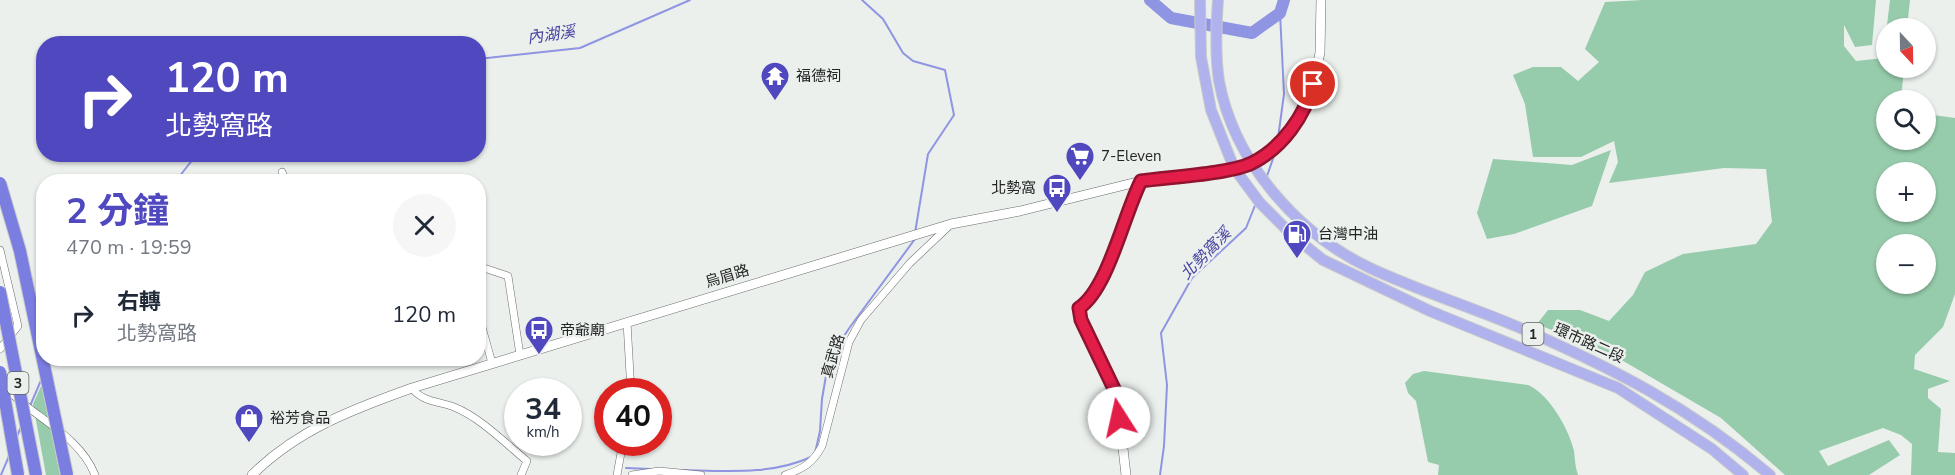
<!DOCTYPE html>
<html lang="zh-TW">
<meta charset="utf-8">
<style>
:root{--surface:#fff;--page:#f6f6f7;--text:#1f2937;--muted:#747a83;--accent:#5048bf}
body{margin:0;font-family:"Nunito Sans","Noto Sans TC",sans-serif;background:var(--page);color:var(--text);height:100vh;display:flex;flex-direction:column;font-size:22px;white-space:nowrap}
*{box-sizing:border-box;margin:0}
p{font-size:20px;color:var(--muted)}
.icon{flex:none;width:33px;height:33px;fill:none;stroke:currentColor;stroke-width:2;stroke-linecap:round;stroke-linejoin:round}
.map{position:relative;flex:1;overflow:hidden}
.details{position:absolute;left:36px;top:174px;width:450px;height:192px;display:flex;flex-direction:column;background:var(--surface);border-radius:24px;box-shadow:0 2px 4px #0004}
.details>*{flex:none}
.banner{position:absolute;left:36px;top:36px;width:450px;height:126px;border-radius:24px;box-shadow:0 2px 4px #0004;background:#5048bf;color:#fff;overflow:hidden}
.needle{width:39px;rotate:158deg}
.tools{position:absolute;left:1876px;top:18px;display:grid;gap:12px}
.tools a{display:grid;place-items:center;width:60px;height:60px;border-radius:50%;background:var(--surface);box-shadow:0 2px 4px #0004;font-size:30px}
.speed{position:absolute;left:504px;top:378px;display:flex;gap:12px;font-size:30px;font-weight:700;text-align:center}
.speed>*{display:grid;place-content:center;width:78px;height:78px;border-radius:50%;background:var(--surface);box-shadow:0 2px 4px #0004;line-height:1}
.speed small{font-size:15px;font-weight:400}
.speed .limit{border:9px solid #d22;background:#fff;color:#111}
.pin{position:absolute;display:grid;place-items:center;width:51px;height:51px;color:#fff;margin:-26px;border:3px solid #fff;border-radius:50%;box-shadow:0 2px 6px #0007}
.me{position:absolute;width:66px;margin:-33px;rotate:350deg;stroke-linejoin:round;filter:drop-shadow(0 0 4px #0008)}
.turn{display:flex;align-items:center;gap:21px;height:126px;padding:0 30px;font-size:27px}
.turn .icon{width:78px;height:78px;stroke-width:2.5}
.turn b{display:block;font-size:42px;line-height:51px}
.round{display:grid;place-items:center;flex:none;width:63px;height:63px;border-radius:32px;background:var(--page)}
.summary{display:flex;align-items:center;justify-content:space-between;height:102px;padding:0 30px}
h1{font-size:36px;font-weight:700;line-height:45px;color:var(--accent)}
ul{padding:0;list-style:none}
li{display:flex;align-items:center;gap:18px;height:78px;padding:0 30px}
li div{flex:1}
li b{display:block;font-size:22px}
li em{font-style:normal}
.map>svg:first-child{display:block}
.green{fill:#96cbab;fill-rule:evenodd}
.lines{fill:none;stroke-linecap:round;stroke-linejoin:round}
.stream{stroke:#8f94e3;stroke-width:2}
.river{stroke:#8f94e3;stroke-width:12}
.street-casing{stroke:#686c6a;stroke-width:8}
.secondary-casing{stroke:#686c6a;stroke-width:10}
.primary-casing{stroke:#cacbca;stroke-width:12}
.street{stroke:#fff;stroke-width:7}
.secondary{stroke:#fff;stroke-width:9}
.primary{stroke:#b0b2ed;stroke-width:10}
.highway-bridge-casing{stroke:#cacbca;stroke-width:14;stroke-linecap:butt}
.highway-bridge{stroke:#7b7ee1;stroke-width:12}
.route-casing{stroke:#92132f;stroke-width:15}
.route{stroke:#e11d48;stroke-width:10}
.labels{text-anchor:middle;stroke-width:5;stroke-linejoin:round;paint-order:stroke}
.shield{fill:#ebf0ed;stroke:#5f6260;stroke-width:1.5}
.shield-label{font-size:14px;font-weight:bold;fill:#232524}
.poi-label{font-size:15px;fill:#232524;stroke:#ebf0ed;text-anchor:start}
.street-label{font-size:15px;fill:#232524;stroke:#ebf0ed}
.water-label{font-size:16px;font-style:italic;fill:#4744a1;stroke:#ebf0ed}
</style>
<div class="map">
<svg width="1955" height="475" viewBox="0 0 1955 475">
<rect width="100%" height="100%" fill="#ebf0ed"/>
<g class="green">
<path d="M1643,0H1876L1872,45L1855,47L1844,25V46L1856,61L1883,58L1890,0H1910L1907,28H1887V68H1904L1901,100H1887V140H1926V114L1955,118V294L1943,327L1915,355L1914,369L1950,381L1928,389V398L1941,409L1938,452L1955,453V475H1911L1912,444L1901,435L1883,428L1819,451L1828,466L1889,440L1900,455L1869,475H1785L1721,418L1613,355L1537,324L1548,310H1580L1609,321L1633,295L1645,272L1683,254L1756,244L1772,222L1766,169L1724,168L1609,183L1618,162L1614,141L1581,157H1533L1525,104L1513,75L1533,67H1561L1578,81L1599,62L1585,49L1605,2ZM1887,172H1926V212H1887ZM1887,244H1926V284H1887Z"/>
<path d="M1611,150L1592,206L1514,234L1487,239L1477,213L1493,159L1572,165Z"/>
<path d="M1424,371L1528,385C1549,394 1569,429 1574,451C1575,459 1575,467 1578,475H1438L1439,465L1428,462L1416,401L1408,393L1405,383L1413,374Z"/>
<path d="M42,384L60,475H46L33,404Z"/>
</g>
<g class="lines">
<g class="stream">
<path d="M862,0L883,19L903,53L913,61L945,70L954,115L928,154L915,233"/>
<path d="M478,59L580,48L690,0"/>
<path d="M1278,138L1284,94L1280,13"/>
<path d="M1267,176L1276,150"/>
<path d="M175,182L197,154"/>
<path d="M30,406L42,378"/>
<path d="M17,436L22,425"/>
<path d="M815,453L820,431L822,399L829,358L850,327L915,239"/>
<path d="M626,468L650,469"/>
<path d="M682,470C727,471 772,475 811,457"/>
<path d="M1,475L9,456"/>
<path d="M1160,475L1164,446L1167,385L1161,333L1192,278L1246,228L1256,203"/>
</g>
<path class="river" d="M1150,0L1171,18L1252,33L1280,13L1284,0"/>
<g class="street-casing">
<g id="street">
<path d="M282,172L286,182"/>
<path d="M0,250L18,326L0,349"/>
<path d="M478,266L508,276L520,355"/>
<path d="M478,313L492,363"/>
<path d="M627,322L631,392"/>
<path d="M4,386C32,417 79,434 95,475"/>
<path d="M412,388C422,402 438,401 454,407C481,418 505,443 527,461L521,475"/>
<path d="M617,475L623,442"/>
<path d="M632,475L659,471L701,475"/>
<path d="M785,475C803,469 813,463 822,446L849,342L861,320L910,263L949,226"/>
</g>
</g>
<g class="secondary-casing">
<g id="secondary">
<path d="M252,475C297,430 353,409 412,388L951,224L1020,211L1141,181L1234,168L1251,164L1274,148L1291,130L1309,99L1320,53L1321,0"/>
<path d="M1126,475L1117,395L1081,320L1079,308C1108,289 1124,214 1141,181"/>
</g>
</g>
<g class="primary-casing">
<g id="primary">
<path d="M1200,0L1201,57L1211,110L1234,168L1260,203L1292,235L1323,260L1430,311L1618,388L1712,449L1743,475"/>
<path d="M1218,0C1216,27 1215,55 1219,81C1234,162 1298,234 1370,268C1419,291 1469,306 1518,327C1613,368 1691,408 1770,475"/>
</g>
</g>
<use href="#street" class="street"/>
<use href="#secondary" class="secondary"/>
<use href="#primary" class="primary"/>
<g class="highway-bridge-casing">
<g id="highway-bridge">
<path d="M0,183L20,251L67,475"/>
<path d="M0,292L36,475"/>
<path d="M0,372L18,475"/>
</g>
</g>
<use href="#highway-bridge" class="highway-bridge"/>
</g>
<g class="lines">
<g class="route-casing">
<path id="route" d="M1119,418L1117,395L1081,320L1079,308C1108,289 1124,214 1141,181C1168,177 1230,174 1252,163C1282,148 1305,116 1313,84"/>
</g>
<use href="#route" class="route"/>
</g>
<defs>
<g id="temple-pin" transform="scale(1.5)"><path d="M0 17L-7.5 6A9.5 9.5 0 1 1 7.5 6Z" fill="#5048bf" stroke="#ebf0ed"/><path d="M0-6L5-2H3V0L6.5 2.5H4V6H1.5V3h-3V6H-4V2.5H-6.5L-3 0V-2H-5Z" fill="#fff"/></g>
<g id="supermarket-pin" transform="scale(1.5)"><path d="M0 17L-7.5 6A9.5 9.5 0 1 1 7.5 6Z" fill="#5048bf" stroke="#ebf0ed"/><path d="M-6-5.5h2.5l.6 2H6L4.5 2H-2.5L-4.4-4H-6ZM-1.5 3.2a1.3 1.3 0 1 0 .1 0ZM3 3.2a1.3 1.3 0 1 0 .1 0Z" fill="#fff"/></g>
<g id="bus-pin" transform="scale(1.5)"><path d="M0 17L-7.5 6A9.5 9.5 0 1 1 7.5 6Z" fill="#5048bf" stroke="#ebf0ed"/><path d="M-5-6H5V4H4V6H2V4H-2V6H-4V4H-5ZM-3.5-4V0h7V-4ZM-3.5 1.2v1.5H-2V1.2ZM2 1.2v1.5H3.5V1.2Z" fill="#fff"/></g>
<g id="fuel-pin" transform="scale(1.5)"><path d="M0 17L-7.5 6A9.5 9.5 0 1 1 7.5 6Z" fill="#5048bf" stroke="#ebf0ed"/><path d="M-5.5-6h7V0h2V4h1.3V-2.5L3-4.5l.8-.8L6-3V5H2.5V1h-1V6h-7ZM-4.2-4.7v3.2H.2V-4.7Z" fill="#fff"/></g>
<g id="shop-pin" transform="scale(1.5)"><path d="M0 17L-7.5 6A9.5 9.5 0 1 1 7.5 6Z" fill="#5048bf" stroke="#ebf0ed"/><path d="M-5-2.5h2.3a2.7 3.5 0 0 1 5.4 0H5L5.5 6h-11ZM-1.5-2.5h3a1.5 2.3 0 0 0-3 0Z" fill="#fff"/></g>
</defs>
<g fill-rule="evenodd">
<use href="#temple-pin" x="775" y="76"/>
<use href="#supermarket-pin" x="1080" y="156"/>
<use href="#bus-pin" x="1057" y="188"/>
<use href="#fuel-pin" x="1297" y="234"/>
<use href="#bus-pin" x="539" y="330"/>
<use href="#shop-pin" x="249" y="418"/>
</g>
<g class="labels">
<g class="shield">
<rect x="1522.5" y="323" width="21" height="22" rx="4.5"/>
<rect x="7.5" y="372" width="21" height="22" rx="4.5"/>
</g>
<g class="shield-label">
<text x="1533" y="339">1</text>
<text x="18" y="388">3</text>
</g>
<g class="poi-label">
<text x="796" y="81">福德祠</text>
<text x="1101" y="161">7-Eleven</text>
<text x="1036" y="193" text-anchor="end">北勢窩</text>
<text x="1318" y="239">台灣中油</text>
<text x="560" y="335">帝爺廟</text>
<text x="270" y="423">裕芳食品</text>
</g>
<g class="street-label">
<text transform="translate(727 276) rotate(-17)" y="5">烏眉路</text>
<text transform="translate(1589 343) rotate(24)" y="5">環市路二段</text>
<text transform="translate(833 356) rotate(-73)" y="5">真武路</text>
</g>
<g class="water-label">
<text transform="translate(551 34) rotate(-8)" y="6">內湖溪</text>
<text transform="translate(1205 253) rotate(-46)" y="6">北勢窩溪</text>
</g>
</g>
</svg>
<div class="tools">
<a><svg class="needle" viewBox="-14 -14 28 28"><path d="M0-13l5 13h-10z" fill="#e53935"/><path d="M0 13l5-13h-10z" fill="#747a83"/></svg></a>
<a><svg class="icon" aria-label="search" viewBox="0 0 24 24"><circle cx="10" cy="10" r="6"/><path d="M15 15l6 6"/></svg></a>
<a>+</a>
<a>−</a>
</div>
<div class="speed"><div>34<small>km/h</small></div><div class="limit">40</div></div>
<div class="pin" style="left:1313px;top:84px;background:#d93025"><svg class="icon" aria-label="arrive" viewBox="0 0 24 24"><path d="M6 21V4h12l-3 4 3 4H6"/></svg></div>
<svg class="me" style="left:1119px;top:418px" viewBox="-20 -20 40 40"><circle r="19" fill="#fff"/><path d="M0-13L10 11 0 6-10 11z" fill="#e11d48"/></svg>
<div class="banner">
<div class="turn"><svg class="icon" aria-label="right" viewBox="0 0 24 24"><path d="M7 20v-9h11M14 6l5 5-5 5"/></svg><div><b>120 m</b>北勢窩路</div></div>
</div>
<section class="details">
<div class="summary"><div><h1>2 分鐘</h1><p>470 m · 19:59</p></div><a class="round"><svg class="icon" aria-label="close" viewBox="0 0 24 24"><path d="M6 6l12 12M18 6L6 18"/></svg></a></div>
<ul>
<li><svg class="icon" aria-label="right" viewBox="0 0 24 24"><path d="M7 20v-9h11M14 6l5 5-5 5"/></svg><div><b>右轉</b><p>北勢窩路</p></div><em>120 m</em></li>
</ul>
</section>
</div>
